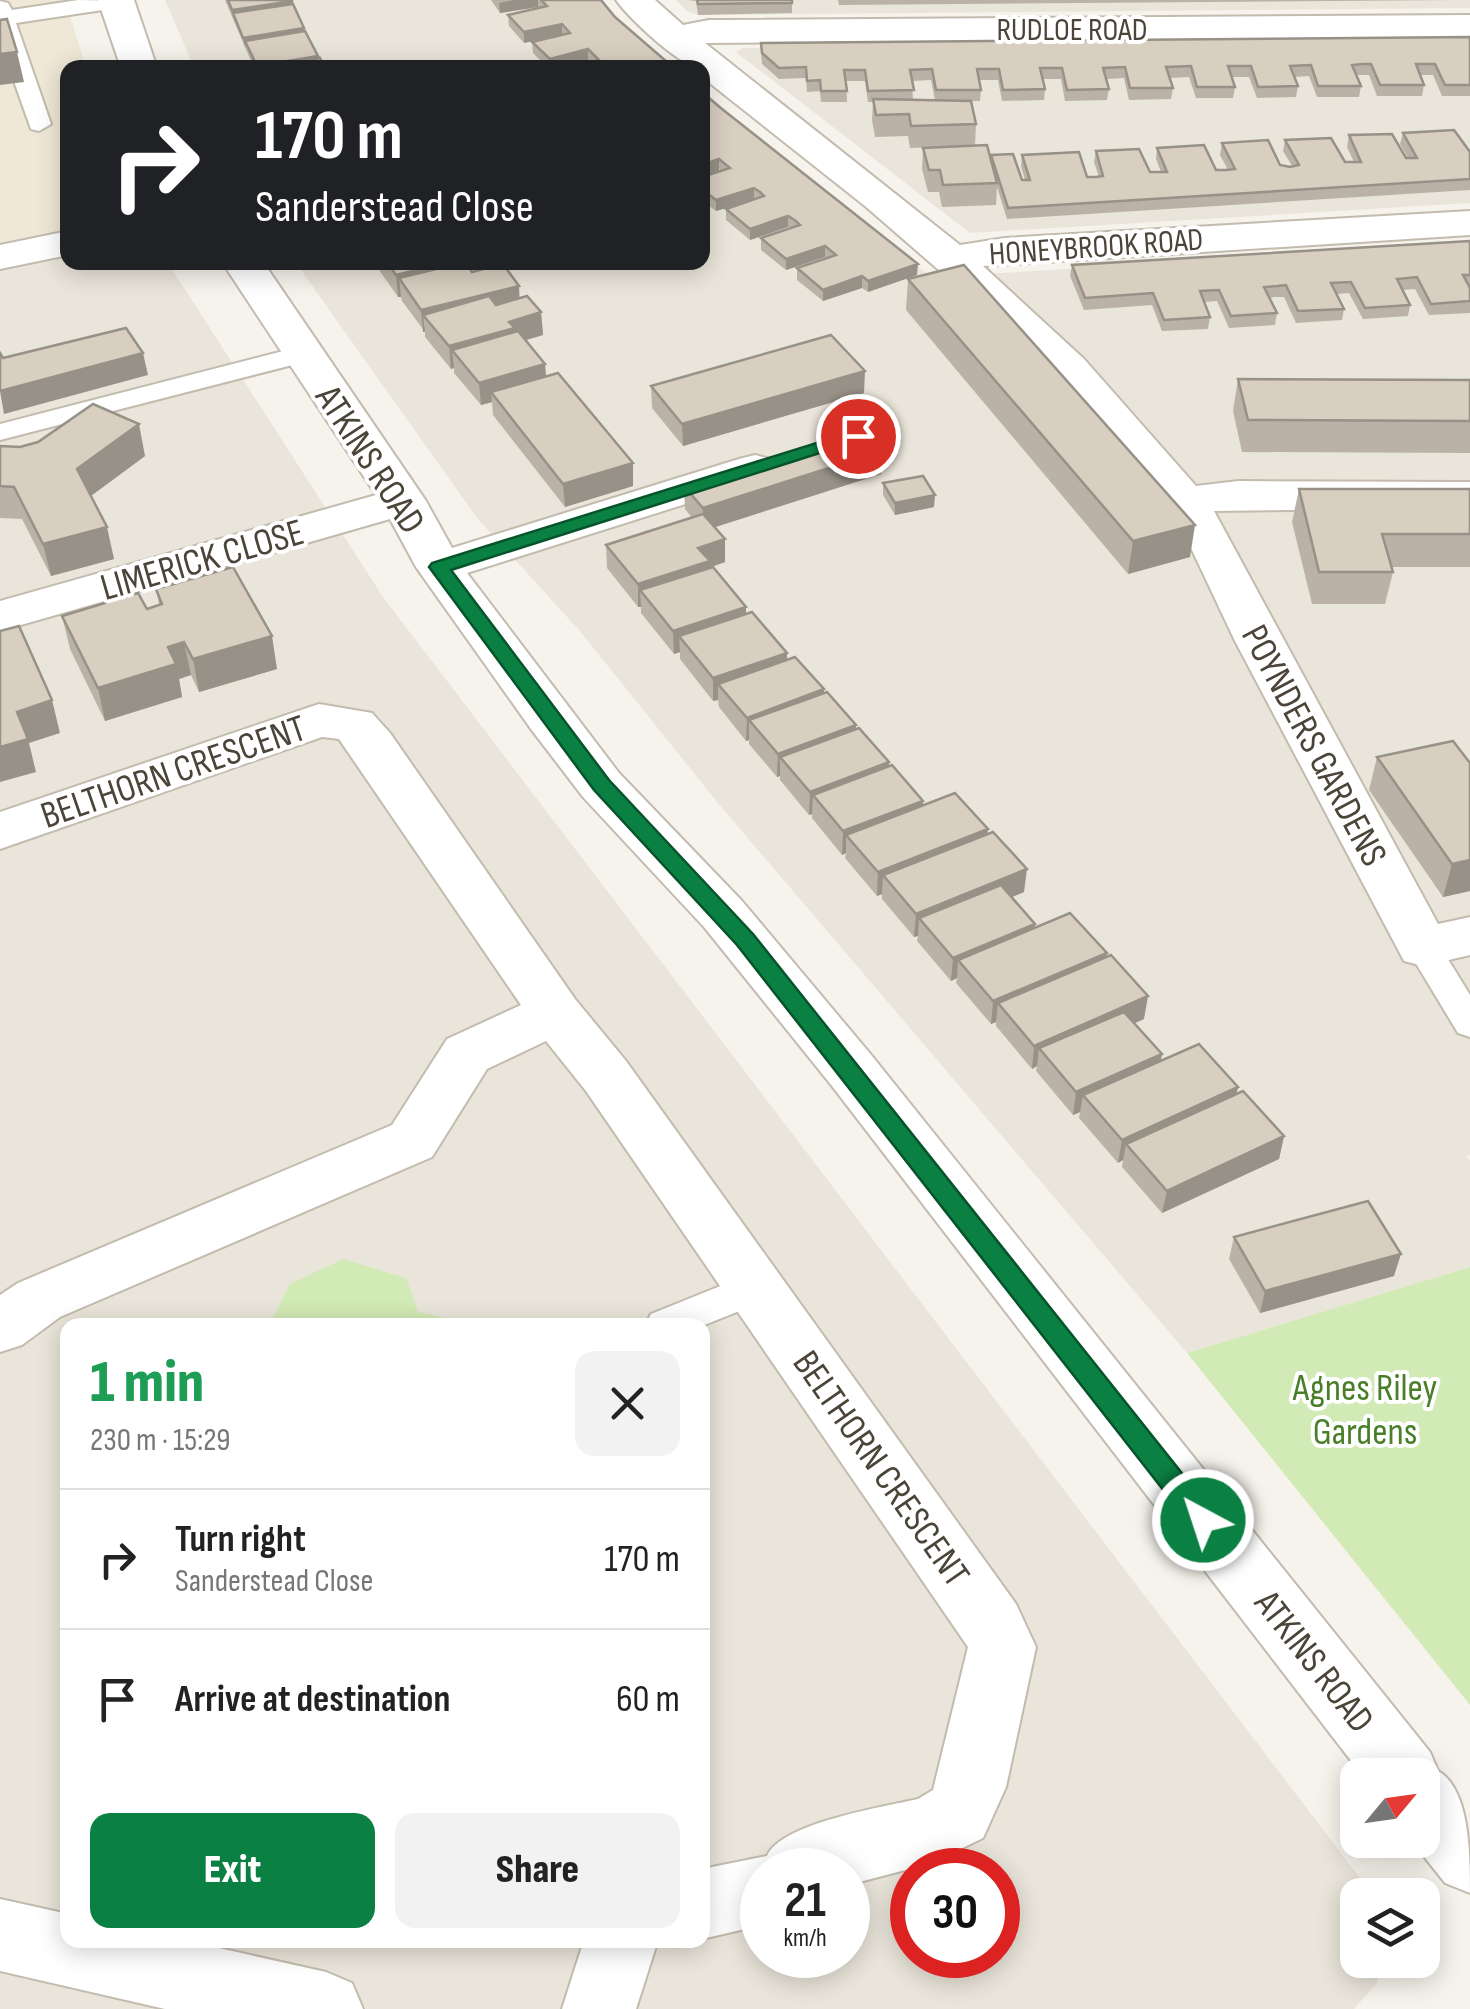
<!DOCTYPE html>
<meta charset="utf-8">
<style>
:root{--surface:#fff;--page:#f2f2f2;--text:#222;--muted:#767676;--line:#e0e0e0;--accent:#0b8043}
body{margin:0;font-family:"Sofia Sans Condensed",sans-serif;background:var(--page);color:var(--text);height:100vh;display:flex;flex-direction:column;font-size:38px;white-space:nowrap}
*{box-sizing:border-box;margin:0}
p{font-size:32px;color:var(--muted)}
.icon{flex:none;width:55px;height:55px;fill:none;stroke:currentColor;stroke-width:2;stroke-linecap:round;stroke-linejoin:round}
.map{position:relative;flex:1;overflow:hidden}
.details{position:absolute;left:60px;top:1318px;width:650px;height:630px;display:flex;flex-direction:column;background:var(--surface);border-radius:20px;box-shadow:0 5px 25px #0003}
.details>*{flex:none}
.top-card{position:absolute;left:60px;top:60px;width:650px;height:210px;border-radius:20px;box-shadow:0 5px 25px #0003;background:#202124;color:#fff;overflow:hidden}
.needle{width:65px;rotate:61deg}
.buttons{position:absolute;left:1340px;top:1758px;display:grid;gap:20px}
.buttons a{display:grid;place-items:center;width:100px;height:100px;border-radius:20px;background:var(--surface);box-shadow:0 5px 25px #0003;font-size:50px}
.speed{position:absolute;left:740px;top:1848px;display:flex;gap:20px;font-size:50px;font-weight:700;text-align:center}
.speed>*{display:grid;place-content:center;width:130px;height:130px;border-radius:50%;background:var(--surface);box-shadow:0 5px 25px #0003;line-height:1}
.speed small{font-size:25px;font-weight:400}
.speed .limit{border:15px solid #d22;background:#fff;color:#111}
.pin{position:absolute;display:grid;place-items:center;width:85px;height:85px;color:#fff;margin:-42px;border:5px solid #fff;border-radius:50%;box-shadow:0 2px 10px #0007}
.me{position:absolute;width:110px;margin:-55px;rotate:320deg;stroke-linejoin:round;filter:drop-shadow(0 0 8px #0008)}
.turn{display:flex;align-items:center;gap:35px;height:210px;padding:0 30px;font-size:45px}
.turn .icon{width:130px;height:130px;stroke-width:2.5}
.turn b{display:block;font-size:70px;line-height:85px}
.round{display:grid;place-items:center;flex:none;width:105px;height:105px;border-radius:20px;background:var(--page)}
.overview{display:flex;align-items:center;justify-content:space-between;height:170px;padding:0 30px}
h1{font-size:60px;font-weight:800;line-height:75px;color:#1e9e55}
.primary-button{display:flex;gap:20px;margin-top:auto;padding:20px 30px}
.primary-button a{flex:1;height:115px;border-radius:20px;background:var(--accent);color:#fff;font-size:40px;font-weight:800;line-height:115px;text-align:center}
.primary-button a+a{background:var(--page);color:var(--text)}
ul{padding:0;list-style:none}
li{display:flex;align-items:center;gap:30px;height:140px;padding:0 30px;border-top:2px solid var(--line)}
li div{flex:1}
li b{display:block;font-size:38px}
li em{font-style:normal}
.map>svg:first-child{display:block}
.residential{fill:#eae5da;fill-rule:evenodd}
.education{fill:#efe8d6}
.green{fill:#d2eab5}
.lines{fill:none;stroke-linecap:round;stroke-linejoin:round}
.lane-casing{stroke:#c2bbae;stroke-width:4}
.street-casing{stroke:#c2bbae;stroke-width:4}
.lane{fill:#fff;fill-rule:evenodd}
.street{fill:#fff;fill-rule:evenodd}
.wall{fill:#bab2a6;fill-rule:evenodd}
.shaded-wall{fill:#979187}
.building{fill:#d8cfc1;stroke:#979187;stroke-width:2.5}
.route{fill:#0b8043;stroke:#07532c;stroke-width:2.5}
.labels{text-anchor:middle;stroke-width:8;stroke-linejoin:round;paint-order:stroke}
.far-street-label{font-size:32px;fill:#4b4439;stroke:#fff}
.street-label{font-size:38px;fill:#4b4439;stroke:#fff}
.park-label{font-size:38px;fill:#4a7f2a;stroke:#fff}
</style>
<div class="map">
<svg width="1470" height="2009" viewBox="0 0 1470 2009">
<rect width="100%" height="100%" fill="#f6f3ec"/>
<g class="residential">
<path d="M165,0H596L667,67H194Z"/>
<path d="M676,0H1470V8L698,15L687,11Z"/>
<path d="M1470,43V203L970,233L736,52L743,48Z"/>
<path d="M703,96L931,277L1470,246V1155L1466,1156L1470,1161V1267L1187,1353L718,803L579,630L477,518L296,263L702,262Z"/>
<path d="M67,252L68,262L168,263L383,597L1360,1878L1367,1895H1358V1960H1381L1377,1983L1354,2009H0V266ZM68,1325H702V1940H68ZM762,1870H848V1955H762ZM912,1870H998V1955H912Z"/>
</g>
<path class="education" d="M0,0H65L86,67L68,68L67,232L0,247Z"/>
<g class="green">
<path d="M343,1259L406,1278L418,1312L477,1325H269L290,1284Z"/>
<path d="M1470,1267V1705L1187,1353Z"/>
</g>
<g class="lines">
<g class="lane-casing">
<g id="lane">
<path d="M78,0L127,1L116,8L16,23L51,124L39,131L31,129L0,42V1L8,3L12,10Z"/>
<path d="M303,346L312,348L316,354L312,360L0,440V424Z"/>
<path d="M1423,935L1435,938L1470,995V1037L1458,1033L1406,947L1411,938Z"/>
<path d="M755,1272L769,1277L774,1288L769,1299L702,1326L645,1325L651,1314Z"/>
</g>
</g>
<g class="street-casing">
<g id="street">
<path d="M98,0H134L157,68H121Z"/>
<path d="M616,0H655L683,25L709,20L1470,15V37L705,43L960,245L1005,238L1470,211V235L983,266L1084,359L1196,486L1238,481L1470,482V508L1214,511L1438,924L1470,917V955L1423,966L1404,961L1234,639L1192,550L1164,505L1112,440L993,317L865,206L702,77V68C681,68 630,19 616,0Z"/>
<path d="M68,231V255L0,269V245Z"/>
<path d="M222,262H263L426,501L452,548L739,459L755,455L771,459L777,468L771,477L467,573L619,773L742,901L872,1056L1430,1752L1438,1771C1470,1789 1470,1855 1470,1893L1445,1883L1411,1840H1422V1775H1362L832,1086L704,927L583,797L531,729L416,567L390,519L0,631V601L376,495Z"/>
<path d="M319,704L372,713L390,733L575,999L626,1061L1016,1604L1036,1647L1006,1787L983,1838L932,1863L848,1885V1870H762V1925L702,1939V1869L767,1856C781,1823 883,1807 918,1799L933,1790L968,1647L586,1091L546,1041L487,1069L432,1157L60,1317L22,1345L0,1352V1295L18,1283L392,1125L447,1039L521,1005L339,739L322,737L0,849V812Z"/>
<path d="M0,1899L68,1914V1940H183L326,1972L352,1983L363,2009H165L0,1971Z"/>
<path d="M584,1940H658L636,2009H562Z"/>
</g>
</g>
<use href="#lane" class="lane"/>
<use href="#street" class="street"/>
</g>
<g class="wall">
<path d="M225,0H292L304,31L318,58L325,68H254Z"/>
<path d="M491,0H601L615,17L674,68L591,62L588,60L560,68H548L533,53L532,42L561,35L524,43L509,26L508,15L540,8L538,7L500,13Z"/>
<path d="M688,0H792V13L698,15L696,1Z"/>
<path d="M838,0H1456L839,5Z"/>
<path d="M1470,37V96H1442L1433,75H1420L1424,85L1422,96H1377L1369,75H1357L1361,86L1359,97H1317L1309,76L1294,77L1298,86L1296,97L1257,98L1249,77H1232L1235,87L1233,98H1196L1189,77L1170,78L1173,88L1171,99L1129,100L1124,78L1106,79L1109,89L1107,100L1065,101L1061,79H1043L1045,89L1044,100L1002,101L998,80H979L981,90L980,101H956L976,124L975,146L991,160V155L1022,180H1025L1021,166L1022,155L1087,177H1099L1094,162L1096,151L1150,172H1161L1156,159L1157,148L1216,170H1228L1220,155L1222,143L1280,165L1292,166L1283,151L1285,140L1345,162H1354L1347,147L1349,135L1408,158L1400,144L1403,133L1470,152V190L1007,219L997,187L996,205L942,207L939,192H928L922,169L923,148L941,147L910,148L908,136L875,137L872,120L873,102H868L865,81H846L847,102H821L820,91L807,92L806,78L779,79L762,64L761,54V43ZM931,80L935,100H913L912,81Z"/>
<path d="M702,92L917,275L868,292L862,288L823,301L797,280V268L826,258L825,257L786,270L761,250V238L790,228L788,227L750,240L726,220V209L754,200L716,211L702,201V177L720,172Z"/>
<path d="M1470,241V313L1429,315L1415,289L1403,290L1410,305L1408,316L1363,319L1349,293L1337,294L1344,309L1342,320L1296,323L1284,297H1275L1270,298L1277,313L1275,325L1229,328L1217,301L1204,302L1210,317L1208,329L1162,331L1152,305L1084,310L1070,276L1072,265Z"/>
<path d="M370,262H462L472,272L541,312L543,335L525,340L546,377L633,486L565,507L493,415L492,402L481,405L454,373V368L451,369L425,337V332L402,301L401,297H398L377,267V263L372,264Z"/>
<path d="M908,279L1190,557L1128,574L906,310Z"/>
<path d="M1238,379L1470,380V453L1242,452L1233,411Z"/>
<path d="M651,386L864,393L683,446L652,408Z"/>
<path d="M0,446L145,456L91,496L114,559L51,576L22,519L0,518Z"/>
<path d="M881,474L714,527L725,562L710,568L746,607V614L787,653V660L856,725V729L923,805L987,834L1024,892L1012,897L1035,924V928L1107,953L1106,957L1144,1019L1135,1023L1161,1060L1238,1087L1236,1094L1284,1136L1279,1159L1162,1213L1122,1167L1123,1160L1118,1163L1079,1118L1080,1112L1073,1115L1036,1071L1037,1066L1032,1069L996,1026V1022L991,1024L956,983L957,978L951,981L917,941L918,936L914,937L882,899V894L877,896L845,858L846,853L842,855L812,818V814L809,815L780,780V776L777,777L749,744V740L746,741L719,707L718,700L713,701L680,659V652L674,654L641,613V607H638L607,568L606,545L692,518L685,509L684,486Z"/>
<path d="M883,483L934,507L895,515L883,495Z"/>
<path d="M1299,489H1470V567H1391L1393,572L1385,604H1312L1292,522Z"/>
<path d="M156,589L277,669L199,692L191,675L179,679L182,697L105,721L70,649L62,616L147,609L159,605Z"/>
<path d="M1377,757L1470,763V891L1443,897L1369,790Z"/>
<path d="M1234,1237L1394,1276L1260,1313L1229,1259Z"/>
</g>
<g class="shaded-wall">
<path d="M514,0H538V7L500,13L499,3Z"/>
<path d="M292,1L294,12L233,13L234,21L232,10Z"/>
<path d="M562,24V34L524,43V32Z"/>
<path d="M304,28L306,39L245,41V48L243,38Z"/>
<path d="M588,49V60L560,68H550V59Z"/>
<path d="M17,52L24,82L0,85V54Z"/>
<path d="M318,56L319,67L257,68V66Z"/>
<path d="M719,159V171L702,176V165Z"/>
<path d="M754,188V199L716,211V200Z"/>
<path d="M788,216V227L750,240V229Z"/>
<path d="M825,246V257L786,270V259Z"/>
<path d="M449,262H462L463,282L399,278L401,297H398L396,275Z"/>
<path d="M634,262H659L634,270Z"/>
<path d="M918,264L917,275L868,292V281Z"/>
<path d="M862,276V288L823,301V290Z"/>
<path d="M519,286L520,308L423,315L425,332H423L421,310Z"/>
<path d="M541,312L543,335L516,343L452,350L454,368L451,369L449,346L509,322Z"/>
<path d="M143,353L148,375L4,414L0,391Z"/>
<path d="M545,364L547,386L491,392L492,402L481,405L479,383Z"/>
<path d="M865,371L864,393L683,446L682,424Z"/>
<path d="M139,424L145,456L84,501L77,469Z"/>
<path d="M882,451L881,474L703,531V508Z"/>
<path d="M633,463V486L565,507L563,484Z"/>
<path d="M935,495L934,507L895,515V503Z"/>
<path d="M1195,525L1190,557L1128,574L1133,541Z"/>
<path d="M107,527L114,559L51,576L43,544Z"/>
<path d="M725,539V562L710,567V584L640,590L641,607H638V584L698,548Z"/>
<path d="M746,607V630L679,636L680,652L674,654L673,631Z"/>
<path d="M272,636L277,669L199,692L193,659Z"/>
<path d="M184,642L191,675L179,679L182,697L105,721L98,688L168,647Z"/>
<path d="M787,653V677L718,684V700L713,701V678Z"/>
<path d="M824,689V712L749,720V740L746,741L747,718Z"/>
<path d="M52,700L60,733L29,743L36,772L0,782V747L17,712Z"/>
<path d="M856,725L855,748L780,757V776L777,777L778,754Z"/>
<path d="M889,762L888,785L813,795L812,814L809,815L810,792Z"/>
<path d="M923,801L922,824L846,835V853L842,855L843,831Z"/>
<path d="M988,829L985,852L883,875L882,894L877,896L878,872Z"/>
<path d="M1470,860V891L1443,897L1452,864Z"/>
<path d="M1027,869L1024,892L930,931L919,918L918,936L914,937L916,914Z"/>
<path d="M1035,924L1032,947L958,960L957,978L951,981L953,958Z"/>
<path d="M1107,953L1103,976L998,1003L996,1022L991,1024L993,1001Z"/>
<path d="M1148,996L1144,1019L1050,1061L1039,1048L1037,1066L1032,1069L1034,1046Z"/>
<path d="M1162,1054L1158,1077L1083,1095L1080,1112L1073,1115L1076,1092Z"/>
<path d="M1238,1087L1233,1110L1126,1144L1123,1160L1118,1163L1122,1140Z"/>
<path d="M1284,1136L1279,1159L1162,1213L1167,1191Z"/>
<path d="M1401,1254L1394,1276L1260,1313L1265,1291Z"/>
</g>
<g class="building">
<path d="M228,0H292V1L232,10Z"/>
<path d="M541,0H601L615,17L674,68H573L599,60L588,49L550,59L532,42L570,33L562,24L524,32L508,15L547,6Z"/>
<path d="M697,0H792V3L698,4Z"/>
<path d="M293,4L304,28L243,38L233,13Z"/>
<path d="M7,19L17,52L0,54V20Z"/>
<path d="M305,31L318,56L257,66L245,41Z"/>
<path d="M1470,37V85H1445L1435,64H1416L1424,85H1380L1371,64H1363L1352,65L1361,86H1318L1311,65L1290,66L1298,86L1258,87L1251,66H1228L1235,87H1197L1191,66L1166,67L1173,88H1130L1125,67L1103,68L1109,89L1067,90L1062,68H1040L1045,89L1003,90L999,69H977L981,90H936L932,69L910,70L914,90L868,91L865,70H844L847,91H821L820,80L807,81L806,67L779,68L762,53L761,43Z"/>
<path d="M320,58L325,68H264Z"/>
<path d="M702,92L722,109L918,264L868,281L862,276L823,290L797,268L836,255L825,246L786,259L761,238L800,225L796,221L788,216L750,229L726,209L764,196L760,192L754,188L716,200L702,189V177L730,168L719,159L702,165Z"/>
<path d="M873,99L971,101L976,124L911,126L909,114L876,115Z"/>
<path d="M1454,130L1470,152V179L1008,208L991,155L1013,154L1022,180H1030L1022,155L1079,152L1087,177H1096L1103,176L1096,151L1139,149L1150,172H1167L1157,148L1204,145L1216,170H1226L1235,169L1222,143L1268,140L1280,165L1290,167L1299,165L1285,140L1331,138L1345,162H1361L1349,135L1392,134L1406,158H1417L1403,133Z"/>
<path d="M987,145L997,183L943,185L940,170H929L923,148Z"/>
<path d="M1470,241V275H1463L1470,288V301L1431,304L1417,277L1397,279L1410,305L1365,308L1351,282L1331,283L1344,309L1298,311L1286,285L1277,286L1264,287L1277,313L1231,316L1219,290L1200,291L1210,317L1164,320L1153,293L1085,298L1072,265Z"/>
<path d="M387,262H449L396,275Z"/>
<path d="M465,262L472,272L503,264L519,286L421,310L399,278Z"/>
<path d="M964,265L1195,525L1133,541L908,279Z"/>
<path d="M489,296L496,305L527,296L541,312L509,322L515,328L449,346L423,315Z"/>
<path d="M126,328L143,353L0,391V353L3,358Z"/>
<path d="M518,331L545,364L479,383L452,350Z"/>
<path d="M831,335L865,371L682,424L651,386Z"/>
<path d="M558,373L633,463L563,484L491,392Z"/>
<path d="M1238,379L1470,380V421L1248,420Z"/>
<path d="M93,404L139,424L77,469L107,527L43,544L14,487L0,486V446L20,447L38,442Z"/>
<path d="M862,430L882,451L703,508L684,486Z"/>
<path d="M923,476L935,495L895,503L883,483Z"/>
<path d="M1299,489H1470V534H1382L1393,572H1319Z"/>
<path d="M703,514L725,539L698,548L710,561L638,584L606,545Z"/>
<path d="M233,567L272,636L193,659L184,642L168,647L176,664L98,688L62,616L138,593L147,609L162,604L156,589Z"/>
<path d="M713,567L746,607L673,631L640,590Z"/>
<path d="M752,612L787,653L713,678L679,636Z"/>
<path d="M19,626L52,700L17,712L28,739L0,747V631Z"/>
<path d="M795,657L824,689L747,718L718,684Z"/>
<path d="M827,692L856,725L778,754L749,720Z"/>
<path d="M859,728L889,762L810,792L780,757Z"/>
<path d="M1453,741L1470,763V860L1452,864L1377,757Z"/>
<path d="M892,765L923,801L843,831L813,795Z"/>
<path d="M955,793L988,829L878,872L846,835Z"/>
<path d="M993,832L1027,869L916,914L883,875Z"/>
<path d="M1001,885L1035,924L953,958L919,918Z"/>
<path d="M1070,913L1107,953L993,1001L958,960Z"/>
<path d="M1111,955L1148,996L1034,1046L998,1003Z"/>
<path d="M1124,1012L1162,1054L1076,1092L1039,1048Z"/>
<path d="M1199,1044L1238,1087L1122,1140L1083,1095Z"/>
<path d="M1243,1091L1284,1136L1167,1191L1126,1144Z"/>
<path d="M1368,1201L1401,1254L1265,1291L1234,1237Z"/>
</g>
<path class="route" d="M858,430L867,436L864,439L451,570L609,780L753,934L1212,1511L1216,1520L1212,1528L1203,1531L1193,1528L737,945L594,790L429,567L432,563Z"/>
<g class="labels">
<g class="far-street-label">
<text x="1072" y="40">RUDLOE ROAD</text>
<text transform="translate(1096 246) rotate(-4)" y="11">HONEYBROOK ROAD</text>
</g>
<g class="street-label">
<text transform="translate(371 459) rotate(57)" y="13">ATKINS ROAD</text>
<text transform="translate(202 559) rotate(-16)" y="13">LIMERICK CLOSE</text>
<text transform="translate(1315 745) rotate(62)" y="13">POYNDERS GARDENS</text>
<text transform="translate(173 771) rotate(-19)" y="13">BELTHORN CRESCENT</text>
<text transform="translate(882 1468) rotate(55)" y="13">BELTHORN CRESCENT</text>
<text transform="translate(1315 1661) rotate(52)" y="13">ATKINS ROAD</text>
</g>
<g class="park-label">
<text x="1365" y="1400">Agnes Riley<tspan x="1365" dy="44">Gardens</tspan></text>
</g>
</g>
</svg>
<div class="buttons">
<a><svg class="needle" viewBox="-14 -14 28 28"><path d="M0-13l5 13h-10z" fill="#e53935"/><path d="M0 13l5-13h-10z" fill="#767676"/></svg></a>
<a><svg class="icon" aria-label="layers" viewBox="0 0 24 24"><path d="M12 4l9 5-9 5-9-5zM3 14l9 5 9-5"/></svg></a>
</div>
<div class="speed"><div>21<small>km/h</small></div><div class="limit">30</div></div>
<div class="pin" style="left:858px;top:436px;background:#d93025"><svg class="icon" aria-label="arrive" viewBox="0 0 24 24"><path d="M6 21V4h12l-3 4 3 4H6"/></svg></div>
<svg class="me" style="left:1203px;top:1520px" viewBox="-20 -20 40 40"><circle r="17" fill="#0b8043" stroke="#fff" stroke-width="3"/><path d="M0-11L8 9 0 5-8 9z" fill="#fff"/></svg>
<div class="top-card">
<div class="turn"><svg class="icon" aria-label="right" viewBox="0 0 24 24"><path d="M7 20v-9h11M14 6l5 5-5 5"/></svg><div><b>170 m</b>Sanderstead Close</div></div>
</div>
<section class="details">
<div class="overview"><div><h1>1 min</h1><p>230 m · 15:29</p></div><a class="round"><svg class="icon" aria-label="close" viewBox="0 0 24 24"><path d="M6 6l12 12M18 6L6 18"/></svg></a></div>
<ul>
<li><svg class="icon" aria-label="right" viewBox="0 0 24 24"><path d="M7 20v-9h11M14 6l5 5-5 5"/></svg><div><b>Turn right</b><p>Sanderstead Close</p></div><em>170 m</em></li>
<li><svg class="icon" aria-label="arrive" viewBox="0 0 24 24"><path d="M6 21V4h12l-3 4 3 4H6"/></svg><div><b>Arrive at destination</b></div><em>60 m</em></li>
</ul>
<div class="primary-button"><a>Exit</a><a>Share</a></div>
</section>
</div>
